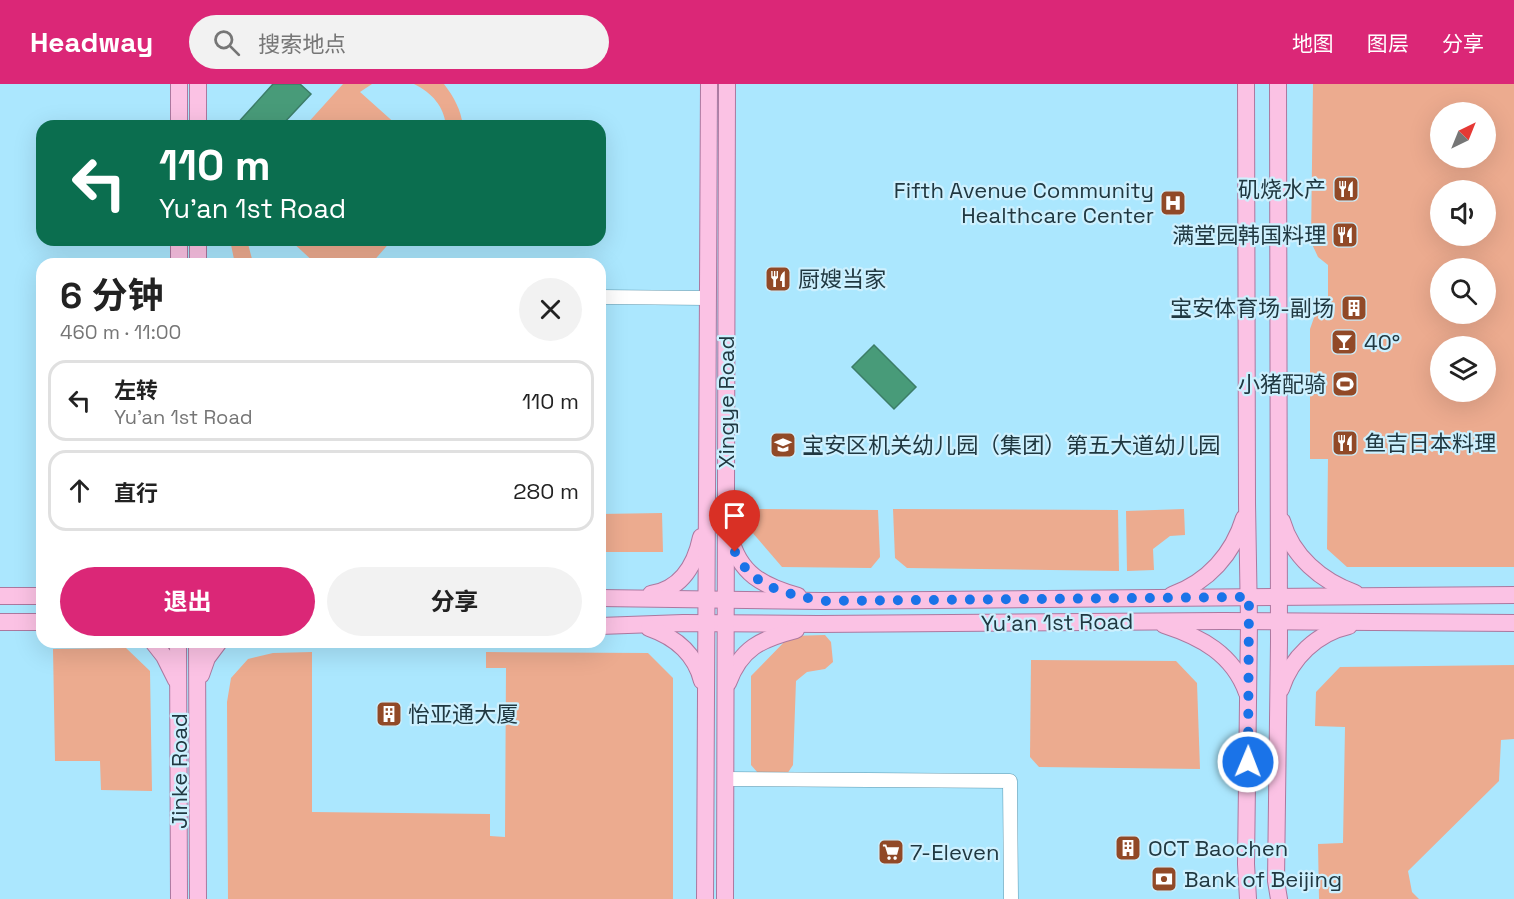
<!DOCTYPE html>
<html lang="zh">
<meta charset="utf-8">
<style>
:root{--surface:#fff;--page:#f2f2f2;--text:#222;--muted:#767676;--line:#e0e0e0;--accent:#db2777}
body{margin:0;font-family:"Space Grotesk","Noto Sans SC",sans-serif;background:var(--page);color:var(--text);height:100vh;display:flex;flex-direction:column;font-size:22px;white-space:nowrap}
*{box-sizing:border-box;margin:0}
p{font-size:20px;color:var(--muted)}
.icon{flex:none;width:33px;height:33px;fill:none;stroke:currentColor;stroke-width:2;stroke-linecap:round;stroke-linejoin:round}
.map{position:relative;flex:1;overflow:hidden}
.panel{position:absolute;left:36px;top:174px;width:570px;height:390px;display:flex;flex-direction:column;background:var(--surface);border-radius:18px;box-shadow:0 6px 24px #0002}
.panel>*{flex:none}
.banner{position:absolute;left:36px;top:36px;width:570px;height:126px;border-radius:18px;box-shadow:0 6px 24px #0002;background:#0b6e4f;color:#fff;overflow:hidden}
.needle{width:39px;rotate:43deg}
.tools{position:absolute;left:1430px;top:18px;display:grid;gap:12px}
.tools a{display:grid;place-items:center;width:66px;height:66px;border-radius:50%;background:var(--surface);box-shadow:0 6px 24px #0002;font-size:30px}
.pin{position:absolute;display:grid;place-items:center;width:51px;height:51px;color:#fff;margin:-62px -26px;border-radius:50% 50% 50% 0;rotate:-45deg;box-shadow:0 0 6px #0007}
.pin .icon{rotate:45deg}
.me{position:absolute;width:66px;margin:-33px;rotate:1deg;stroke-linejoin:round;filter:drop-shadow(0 0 4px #0008)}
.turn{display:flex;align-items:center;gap:21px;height:126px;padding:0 24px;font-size:27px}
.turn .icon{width:78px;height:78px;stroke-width:2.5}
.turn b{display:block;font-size:42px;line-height:51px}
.round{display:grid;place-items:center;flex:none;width:63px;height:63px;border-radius:32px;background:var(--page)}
.head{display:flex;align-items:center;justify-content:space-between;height:102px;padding:0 24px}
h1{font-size:36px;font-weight:700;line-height:45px}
.action{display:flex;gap:12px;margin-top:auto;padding:12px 24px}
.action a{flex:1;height:69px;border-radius:36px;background:var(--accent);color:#fff;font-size:24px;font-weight:700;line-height:69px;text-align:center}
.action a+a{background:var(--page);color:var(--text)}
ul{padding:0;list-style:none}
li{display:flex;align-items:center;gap:18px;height:81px;margin:0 12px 9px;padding:0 12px;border:3px solid var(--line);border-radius:18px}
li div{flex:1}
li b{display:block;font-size:22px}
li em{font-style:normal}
header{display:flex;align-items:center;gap:36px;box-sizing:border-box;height:84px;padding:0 30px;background:var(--accent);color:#fff}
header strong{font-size:28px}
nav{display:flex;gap:33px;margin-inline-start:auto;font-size:21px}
.search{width:420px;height:54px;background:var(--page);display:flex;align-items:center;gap:15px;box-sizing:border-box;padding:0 21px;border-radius:33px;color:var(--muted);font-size:22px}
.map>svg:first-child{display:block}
.green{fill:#ecab8f;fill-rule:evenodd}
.water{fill:#489b79;stroke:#3c7d68;stroke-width:1.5}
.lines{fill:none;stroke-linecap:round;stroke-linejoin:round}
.minor-casing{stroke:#5f98ae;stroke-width:15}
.major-casing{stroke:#ac789f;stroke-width:18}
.minor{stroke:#fff;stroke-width:14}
.major{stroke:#fbc2e4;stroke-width:16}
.route{stroke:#1a73e8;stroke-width:10;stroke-dasharray:0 18}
.labels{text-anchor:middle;stroke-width:4.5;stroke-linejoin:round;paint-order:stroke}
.poi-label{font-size:22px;fill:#203841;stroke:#cdf0fe;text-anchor:start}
.street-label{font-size:22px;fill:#203841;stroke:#cdf0fe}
</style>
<header>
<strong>Headway</strong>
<div class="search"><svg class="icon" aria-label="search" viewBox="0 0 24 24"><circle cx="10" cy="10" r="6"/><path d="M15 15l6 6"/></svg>搜索地点</div>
<nav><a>地图</a><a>图层</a><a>分享</a></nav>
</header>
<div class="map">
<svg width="1514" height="815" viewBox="0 0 1514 815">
<rect width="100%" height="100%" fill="#abe7fe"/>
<g class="green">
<path d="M343,0H372L360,8L398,42H305Z"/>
<path d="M414,0H444C454,13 461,26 463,42H446C444,22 432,9 414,0Z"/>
<path d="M1313,0H1514V483H1347L1327,465L1328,375H1310V245L1316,228L1328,216V181L1318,173L1311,158ZM1440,28H1485V74H1440ZM1440,106H1485V152H1440ZM1440,184H1485V230H1440ZM1440,262H1485V308H1440Z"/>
<path d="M230,156H247L252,175L256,180H235Z"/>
<path d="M290,156H392L371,180H316Z"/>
<path d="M751,425L878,426L880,473L871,484L782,483L751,447Z"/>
<path d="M893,425L1118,426L1119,487L907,484L895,474Z"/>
<path d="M1184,425L1185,451L1170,452L1153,465L1154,486L1127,487L1126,427Z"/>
<path d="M662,429L663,468H600V430Z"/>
<path d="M825,551L831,558L833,578L825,585L807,588L796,597L793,681L787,690L758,689L751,681V592L790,552Z"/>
<path d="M126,564L150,587L152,707L101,706L100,677H55L53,565Z"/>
<path d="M312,568V728L490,730V752L505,753L506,584H486V568L648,569L673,594V815H228L227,618L231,594L248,575L273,569Z"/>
<path d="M1031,576L1176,577L1197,599L1200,685L1039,683L1030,673Z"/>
<path d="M1514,581V655L1501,656L1499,697L1408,787L1412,808L1419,815H1319L1318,760L1343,759L1345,643L1315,642L1316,608L1340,583Z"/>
</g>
<g class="water">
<path d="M273,0H300L311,10L281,42H235Z"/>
<path d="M874,261L916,303L894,325L852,283Z"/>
</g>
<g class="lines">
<g class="minor-casing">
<g id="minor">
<path d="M600,213L707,214"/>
<path d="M725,695L1010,697L1011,815"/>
</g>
</g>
<g class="major-casing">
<g id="major">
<path d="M179,0V42"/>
<path d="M198,0V42"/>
<path d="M1246,0L1247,419L1249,537L1246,780L1248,815"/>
<path d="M1278,0L1279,557L1276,797L1279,815"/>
<path d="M179,180V156"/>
<path d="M198,180V156"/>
<path d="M1282,437C1292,472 1321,497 1355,509"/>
<path d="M730,452C739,490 763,502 798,512"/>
<path d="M651,510C681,505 695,482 701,453"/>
<path d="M1172,511C1208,498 1233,470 1244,434"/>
<path d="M0,512H42"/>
<path d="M600,514L822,517L1514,511"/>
<path d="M0,538H42"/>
<path d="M1164,541C1201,553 1233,570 1247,609"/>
<path d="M600,542L683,539L818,540L1222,537L1514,539"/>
<path d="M649,544C675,553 695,569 702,597"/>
<path d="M153,558L164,572L176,596"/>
<path d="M178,558L179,815"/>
<path d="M197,558L198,815"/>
<path d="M201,591L207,574L219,558"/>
<path d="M728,599C741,564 761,555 796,546"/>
<path d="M1281,605C1291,574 1317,549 1349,542"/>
<path d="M705,815L709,0"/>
<path d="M725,815L727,0"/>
</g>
</g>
<use href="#minor" class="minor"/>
<use href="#major" class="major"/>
</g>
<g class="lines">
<path class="route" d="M735,468C753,504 785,509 822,517L1249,513L1248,678"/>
</g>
<defs>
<g id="restaurant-square" transform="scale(1.35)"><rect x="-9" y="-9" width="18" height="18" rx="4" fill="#914927" stroke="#cdf0fe"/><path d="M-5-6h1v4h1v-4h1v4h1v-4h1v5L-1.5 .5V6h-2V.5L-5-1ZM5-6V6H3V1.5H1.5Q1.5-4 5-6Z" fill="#fff"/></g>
<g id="hospital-square" transform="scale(1.35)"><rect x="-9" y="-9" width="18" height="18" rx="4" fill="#914927" stroke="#cdf0fe"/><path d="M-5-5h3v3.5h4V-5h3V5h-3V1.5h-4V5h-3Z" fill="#fff"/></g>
<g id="building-square" transform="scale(1.35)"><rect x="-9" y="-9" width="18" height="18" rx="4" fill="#914927" stroke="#cdf0fe"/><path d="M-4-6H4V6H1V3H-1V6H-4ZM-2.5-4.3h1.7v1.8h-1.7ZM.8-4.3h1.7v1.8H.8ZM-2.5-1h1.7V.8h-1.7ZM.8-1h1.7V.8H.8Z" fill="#fff"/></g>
<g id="bar-square" transform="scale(1.35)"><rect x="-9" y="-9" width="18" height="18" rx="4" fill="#914927" stroke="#cdf0fe"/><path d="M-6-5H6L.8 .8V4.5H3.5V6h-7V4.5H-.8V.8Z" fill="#fff"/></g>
<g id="stadium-square" transform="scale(1.35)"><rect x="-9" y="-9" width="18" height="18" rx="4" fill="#914927" stroke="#cdf0fe"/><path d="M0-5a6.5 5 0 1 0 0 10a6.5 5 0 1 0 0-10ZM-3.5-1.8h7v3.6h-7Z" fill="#fff"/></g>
<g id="school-square" transform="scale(1.35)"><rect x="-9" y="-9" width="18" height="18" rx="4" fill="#914927" stroke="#cdf0fe"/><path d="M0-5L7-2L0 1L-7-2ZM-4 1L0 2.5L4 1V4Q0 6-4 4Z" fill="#fff"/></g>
<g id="supermarket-square" transform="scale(1.35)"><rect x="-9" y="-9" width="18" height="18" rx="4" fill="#914927" stroke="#cdf0fe"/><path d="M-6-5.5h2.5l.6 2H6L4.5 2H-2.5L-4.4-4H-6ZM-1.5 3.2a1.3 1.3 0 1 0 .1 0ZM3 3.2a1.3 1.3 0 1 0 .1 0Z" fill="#fff"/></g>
<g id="bank-square" transform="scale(1.35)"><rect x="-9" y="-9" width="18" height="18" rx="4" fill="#914927" stroke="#cdf0fe"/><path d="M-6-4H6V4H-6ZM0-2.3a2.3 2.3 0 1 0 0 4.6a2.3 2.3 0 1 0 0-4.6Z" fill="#fff"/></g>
</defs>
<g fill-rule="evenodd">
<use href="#restaurant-square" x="1346" y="105"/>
<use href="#hospital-square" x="1173" y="119"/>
<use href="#restaurant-square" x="1345" y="151"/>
<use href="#restaurant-square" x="778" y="195"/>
<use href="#building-square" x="1354" y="224"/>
<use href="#bar-square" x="1344" y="258"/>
<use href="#stadium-square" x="1345" y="300"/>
<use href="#restaurant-square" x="1345" y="359"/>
<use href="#school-square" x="783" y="361"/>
<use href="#building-square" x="389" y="630"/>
<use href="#building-square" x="1128" y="764"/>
<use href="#supermarket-square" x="891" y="768"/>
<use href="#bank-square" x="1164" y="795"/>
</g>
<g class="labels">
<g class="poi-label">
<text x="1326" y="113" text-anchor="end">矶烧水产</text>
<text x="1154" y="114" text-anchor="end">Fifth Avenue Community<tspan x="1154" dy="25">Healthcare Center</tspan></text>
<text x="1326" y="159" text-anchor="end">满堂园韩国料理</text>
<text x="798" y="203">厨嫂当家</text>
<text x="1334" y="232" text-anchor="end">宝安体育场-副场</text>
<text x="1364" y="266">40°</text>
<text x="1326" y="308" text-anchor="end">小猪配骑</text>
<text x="1364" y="367">鱼吉日本料理</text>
<text x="802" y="369">宝安区机关幼儿园（集团）第五大道幼儿园</text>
<text x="408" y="638">怡亚通大厦</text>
<text x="1148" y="772">OCT Baochen</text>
<text x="910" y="776">7-Eleven</text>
<text x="1184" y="803">Bank of Beijing</text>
</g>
<g class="street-label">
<text transform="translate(726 318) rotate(-90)" y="8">Xingye Road</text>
<text transform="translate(1057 538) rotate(-1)" y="8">Yu'an 1st Road</text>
<text transform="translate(179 687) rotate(-90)" y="8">Jinke Road</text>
</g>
</g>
</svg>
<div class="tools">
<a><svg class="needle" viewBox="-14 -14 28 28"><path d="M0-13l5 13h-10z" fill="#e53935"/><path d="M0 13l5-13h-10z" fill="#767676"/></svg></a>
<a><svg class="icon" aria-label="sound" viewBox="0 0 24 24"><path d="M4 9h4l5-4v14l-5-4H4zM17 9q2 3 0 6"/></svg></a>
<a><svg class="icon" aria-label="search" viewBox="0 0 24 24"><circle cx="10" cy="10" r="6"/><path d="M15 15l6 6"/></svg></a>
<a><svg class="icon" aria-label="layers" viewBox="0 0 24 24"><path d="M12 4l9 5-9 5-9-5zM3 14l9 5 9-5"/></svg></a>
</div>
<div class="pin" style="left:735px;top:468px;background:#d93025"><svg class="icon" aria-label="arrive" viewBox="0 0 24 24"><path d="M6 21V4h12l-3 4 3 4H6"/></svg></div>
<svg class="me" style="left:1248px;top:678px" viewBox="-20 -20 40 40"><circle r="17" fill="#1a73e8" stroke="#fff" stroke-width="3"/><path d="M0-11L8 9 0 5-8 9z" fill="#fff"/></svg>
<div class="banner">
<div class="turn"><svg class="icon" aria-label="left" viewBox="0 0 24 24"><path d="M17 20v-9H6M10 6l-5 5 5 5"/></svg><div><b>110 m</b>Yu'an 1st Road</div></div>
</div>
<section class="panel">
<div class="head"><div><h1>6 分钟</h1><p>460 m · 11:00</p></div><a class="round"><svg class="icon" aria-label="close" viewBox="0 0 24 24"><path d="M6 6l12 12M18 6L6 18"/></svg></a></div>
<ul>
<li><svg class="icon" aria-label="left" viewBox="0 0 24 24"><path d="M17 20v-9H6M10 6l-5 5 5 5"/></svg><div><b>左转</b><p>Yu'an 1st Road</p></div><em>110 m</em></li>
<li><svg class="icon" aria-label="ahead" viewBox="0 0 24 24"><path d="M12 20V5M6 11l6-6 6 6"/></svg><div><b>直行</b></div><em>280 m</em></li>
</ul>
<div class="action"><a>退出</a><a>分享</a></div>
</section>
</div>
